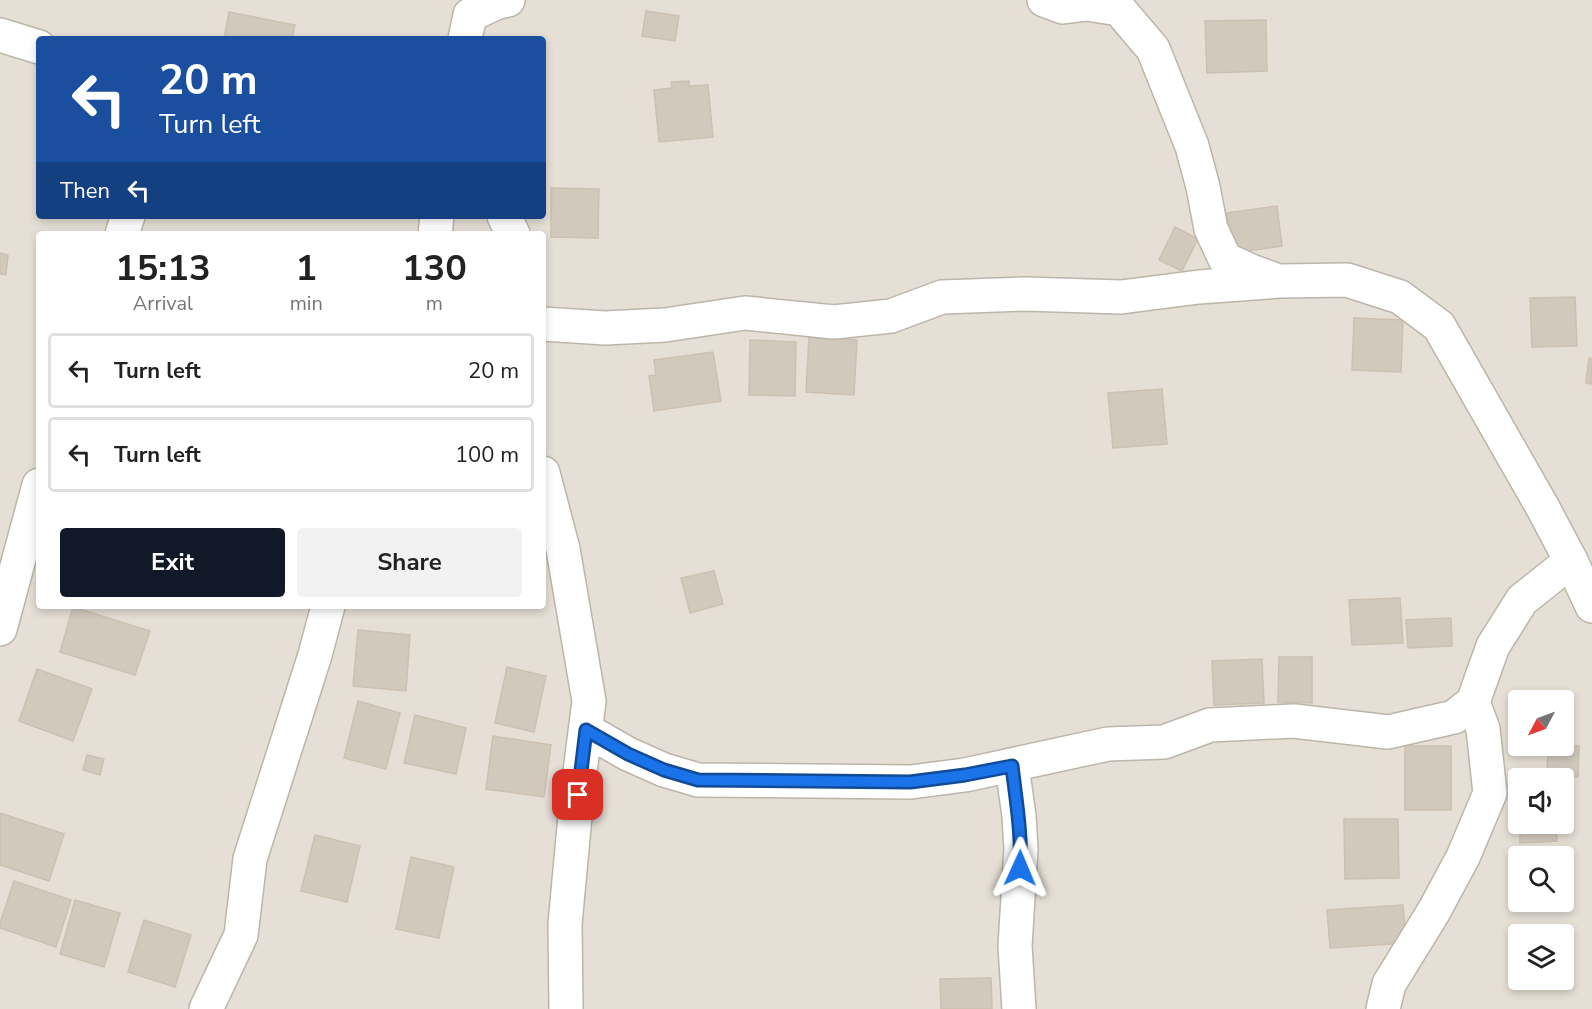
<!DOCTYPE html>
<style>
:root{--surface:#fff;--page:#f2f2f2;--text:#222;--muted:#767676;--line:#e0e0e0;--accent:#111827}
body{margin:0;font-family:"Nunito Sans",sans-serif;background:var(--page);color:var(--text);height:100vh;display:flex;flex-direction:column;font-size:22px;white-space:nowrap}
*{box-sizing:border-box;margin:0}
p{font-size:20px;color:var(--muted)}
.icon{flex:none;width:33px;height:33px;fill:none;stroke:currentColor;stroke-width:2;stroke-linecap:round;stroke-linejoin:round}
.map{position:relative;flex:1;overflow:hidden}
.panel{position:absolute;left:36px;top:231px;width:510px;height:378px;display:flex;flex-direction:column;background:var(--surface);border-radius:6px;box-shadow:0 3px 9px #0003}
.panel>*{flex:none}
.hud{position:absolute;left:36px;top:36px;width:510px;height:183px;border-radius:6px;box-shadow:0 3px 9px #0003;background:#1a4fa0;color:#fff;overflow:hidden}
.needle{width:39px;rotate:229deg}
.fabs{position:absolute;left:1508px;top:690px;display:grid;gap:12px}
.fabs a{display:grid;place-items:center;width:66px;height:66px;border-radius:6px;background:var(--surface);box-shadow:0 3px 9px #0003;font-size:30px}
.pin{position:absolute;display:grid;place-items:center;width:51px;height:51px;color:#fff;margin:-26px;border-radius:12px;box-shadow:0 3px 9px #0006}
.me{position:absolute;width:66px;margin:-33px;rotate:1deg;stroke-linejoin:round;filter:drop-shadow(0 0 4px #0008)}
.turn{display:flex;align-items:center;gap:21px;height:126px;padding:0 24px;font-size:27px}
.turn .icon{width:78px;height:78px;stroke-width:2.5}
.turn b{display:block;font-size:42px;line-height:51px}
.then{display:flex;align-items:center;height:57px;padding:0 24px;background:#0003;gap:12px;font-size:22px}
.eta{display:flex;justify-content:space-evenly;align-items:center;height:102px;text-align:center}
.eta b{font-size:36px;font-weight:700;line-height:42px}
.primary-button{display:flex;gap:12px;margin-top:auto;padding:12px 24px}
.primary-button a{flex:1;height:69px;border-radius:6px;background:var(--accent);color:#fff;font-size:24px;font-weight:700;line-height:69px;text-align:center}
.primary-button a+a{background:var(--page);color:var(--text)}
ul{padding:0;list-style:none}
li{display:flex;align-items:center;gap:18px;height:75px;margin:0 12px 9px;padding:0 12px;border:3px solid var(--line);border-radius:6px}
li div{flex:1}
li b{display:block;font-size:22px}
li em{font-style:normal}
.map>svg:first-child{display:block}
.residential{fill:#e5dfd5;fill-rule:evenodd}
.building{fill:#d2c9bd;stroke:#cdc0b1;stroke-width:1.5}
.lines{fill:none;stroke-linecap:round;stroke-linejoin:round}
.street-casing{stroke:#bcb5aa;stroke-width:36}
.street{stroke:#fff;stroke-width:33}
.route-casing{stroke:#114b97;stroke-width:15}
.route{stroke:#1a73e8;stroke-width:10}
</style>
<div class="map">
<svg width="1592" height="1009" viewBox="0 0 1592 1009">
<rect width="100%" height="100%" fill="#f2eee7"/>
<path class="residential" d="M0,0H1592V1009H0ZM39,39H543V216H39ZM39,234H543V606H39ZM1518,700H1563V746H1518ZM1518,778H1563V824H1518ZM1518,856H1563V902H1518ZM1518,934H1563V980H1518Z"/>
<g class="building">
<path d="M646,11L679,16L675,41L642,36Z"/>
<path d="M229,12L295,25L292,39H224Z"/>
<path d="M1266,20L1267,71L1207,73L1205,21Z"/>
<path d="M689,81V86L708,85L713,137L659,142L654,90L672,88L671,82Z"/>
<path d="M551,188L599,189L598,238L551,237Z"/>
<path d="M1277,206L1282,246L1233,253L1227,213Z"/>
<path d="M1175,227L1198,239L1182,271L1159,260Z"/>
<path d="M0,253L8,255L6,275L0,274Z"/>
<path d="M1575,297L1577,346L1532,347L1530,298Z"/>
<path d="M1354,318L1403,320L1401,372L1352,370Z"/>
<path d="M809,337L857,340L854,395L806,392Z"/>
<path d="M750,340L796,342L795,396L749,395Z"/>
<path d="M713,352L721,401L654,411L649,376L656,375L654,360Z"/>
<path d="M1589,358L1592,359V384L1586,383Z"/>
<path d="M1162,389L1167,444L1113,448L1108,393Z"/>
<path d="M714,571L723,604L690,613L681,578Z"/>
<path d="M1400,598L1403,643L1352,645L1349,600Z"/>
<path d="M73,607L150,631L135,675L60,652Z"/>
<path d="M1451,618L1452,646L1408,648L1406,620Z"/>
<path d="M358,630L410,635L406,691L353,686Z"/>
<path d="M1279,657H1312V703L1278,702Z"/>
<path d="M1262,659L1264,703L1214,705L1212,661Z"/>
<path d="M507,667L546,676L534,732L495,723Z"/>
<path d="M37,669L92,689L73,741L19,721Z"/>
<path d="M358,701L400,713L386,769L344,758Z"/>
<path d="M415,715L466,728L456,774L404,763Z"/>
<path d="M493,736L551,745L544,797L486,789Z"/>
<rect x="1405" y="746" width="46" height="64"/>
<path d="M1548,746H1579L1578,777L1547,776Z"/>
<path d="M87,755L104,759L100,775L83,770Z"/>
<path d="M0,813L64,834L49,881L0,865Z"/>
<path d="M1344,819H1398L1399,878L1345,879Z"/>
<path d="M1556,824L1557,841L1520,843V825Z"/>
<path d="M315,835L360,846L347,902L301,891Z"/>
<path d="M411,857L454,867L439,938L396,929Z"/>
<path d="M14,881L71,900L56,947L0,928V923Z"/>
<path d="M75,900L120,913L104,967L60,954Z"/>
<path d="M1403,905L1406,943L1330,948L1327,910Z"/>
<path d="M144,920L191,935L175,987L128,972Z"/>
<path d="M991,978L992,1009H941L940,979Z"/>
</g>
<g class="lines">
<g class="street-casing">
<g id="street">
<path d="M1044,0L1063,7L1087,4L1119,9L1153,49L1192,146L1203,187L1211,229L1225,259L1251,271L1273,279"/>
<path d="M0,35L39,47"/>
<path d="M465,39L470,15L498,2L508,0"/>
<path d="M504,216L513,234"/>
<path d="M122,234L128,216"/>
<path d="M435,234L437,216"/>
<path d="M543,324L605,328L665,325L745,313L834,322L891,316L942,297L1025,294L1121,297L1199,287L1280,281L1347,280L1400,297L1439,326L1543,508L1571,561L1592,606"/>
<path d="M543,473L563,549L589,701L577,795L565,924L566,1009"/>
<path d="M0,629L39,485"/>
<path d="M586,730L628,754L664,770L698,780L911,782L965,775L1108,744L1164,742L1210,725L1294,721L1388,732L1454,717L1473,702L1493,646L1522,600L1571,561"/>
<path d="M1012,766L1019,816L1021,849L1015,946L1019,1009"/>
<path d="M206,1009L241,935L250,859L315,655L328,606"/>
<path d="M1383,1009L1389,984L1434,911L1463,857L1490,793L1483,729L1473,702"/>
</g>
</g>
<use href="#street" class="street"/>
</g>
<g class="lines">
<g class="route-casing">
<path id="route" d="M578,795L586,730L628,754L664,770L698,780L910,782L965,775L1012,766C1016,800 1022,834 1020,868"/>
</g>
<use href="#route" class="route"/>
</g>
</svg>
<div class="fabs">
<a><svg class="needle" viewBox="-14 -14 28 28"><path d="M0-13l5 13h-10z" fill="#e53935"/><path d="M0 13l5-13h-10z" fill="#767676"/></svg></a>
<a><svg class="icon" aria-label="sound" viewBox="0 0 24 24"><path d="M4 9h4l5-4v14l-5-4H4zM17 9q2 3 0 6"/></svg></a>
<a><svg class="icon" aria-label="search" viewBox="0 0 24 24"><circle cx="10" cy="10" r="6"/><path d="M15 15l6 6"/></svg></a>
<a><svg class="icon" aria-label="layers" viewBox="0 0 24 24"><path d="M12 4l9 5-9 5-9-5zM3 14l9 5 9-5"/></svg></a>
</div>
<div class="pin" style="left:578px;top:795px;background:#d93025"><svg class="icon" aria-label="arrive" viewBox="0 0 24 24"><path d="M6 21V4h12l-3 4 3 4H6"/></svg></div>
<svg class="me" style="left:1020px;top:868px" viewBox="-20 -20 40 40"><path d="M0-17L14 15 0 8-14 15z" fill="#1a73e8" stroke="#fff" stroke-width="4"/></svg>
<div class="hud">
<div class="turn"><svg class="icon" aria-label="left" viewBox="0 0 24 24"><path d="M17 20v-9H6M10 6l-5 5 5 5"/></svg><div><b>20 m</b>Turn left</div></div>
<div class="then">Then<svg class="icon" aria-label="left" viewBox="0 0 24 24"><path d="M17 20v-9H6M10 6l-5 5 5 5"/></svg></div>
</div>
<section class="panel">
<div class="eta">
<div><b>15:13</b><p>Arrival</p></div>
<div><b>1</b><p>min</p></div>
<div><b>130</b><p>m</p></div>
</div>
<ul>
<li><svg class="icon" aria-label="left" viewBox="0 0 24 24"><path d="M17 20v-9H6M10 6l-5 5 5 5"/></svg><div><b>Turn left</b></div><em>20 m</em></li>
<li><svg class="icon" aria-label="left" viewBox="0 0 24 24"><path d="M17 20v-9H6M10 6l-5 5 5 5"/></svg><div><b>Turn left</b></div><em>100 m</em></li>
</ul>
<div class="primary-button"><a>Exit</a><a>Share</a></div>
</section>
</div>
